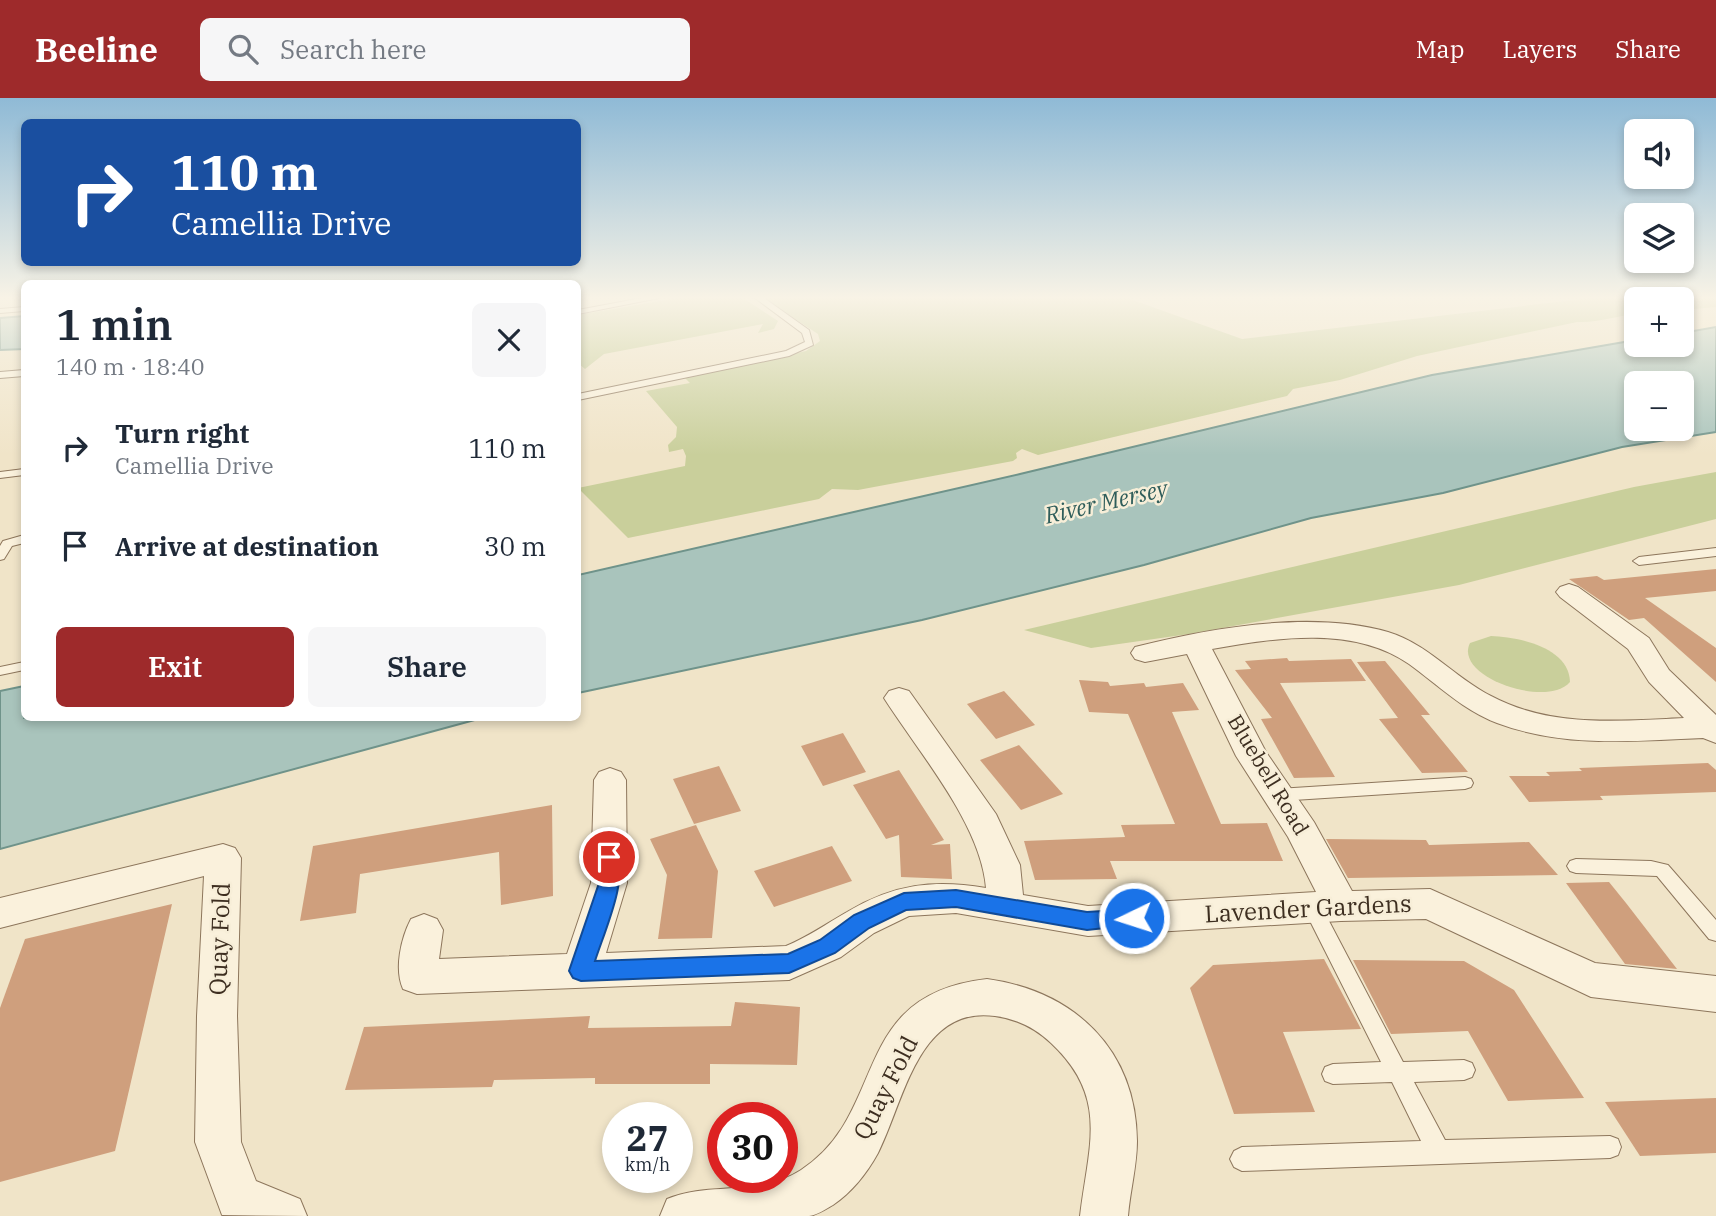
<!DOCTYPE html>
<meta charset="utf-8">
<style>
:root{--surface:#fff;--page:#f6f6f7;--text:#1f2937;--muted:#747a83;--accent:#9e2a2b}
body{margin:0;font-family:"IBM Plex Serif",serif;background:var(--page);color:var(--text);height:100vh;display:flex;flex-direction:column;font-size:26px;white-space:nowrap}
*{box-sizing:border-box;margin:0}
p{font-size:23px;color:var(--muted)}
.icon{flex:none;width:38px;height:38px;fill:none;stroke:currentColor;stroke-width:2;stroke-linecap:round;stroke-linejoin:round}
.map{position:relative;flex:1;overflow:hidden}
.side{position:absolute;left:21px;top:182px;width:560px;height:441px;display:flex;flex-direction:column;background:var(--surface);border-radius:10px;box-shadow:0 4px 10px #0003}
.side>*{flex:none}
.banner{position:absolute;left:21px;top:21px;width:560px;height:147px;border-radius:10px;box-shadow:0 4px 10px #0003;background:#1a4fa0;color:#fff;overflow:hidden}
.fabs{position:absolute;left:1624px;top:21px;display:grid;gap:14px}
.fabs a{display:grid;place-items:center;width:70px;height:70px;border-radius:10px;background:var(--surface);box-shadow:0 4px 10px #0003;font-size:35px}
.speed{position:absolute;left:602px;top:1004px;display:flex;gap:14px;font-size:35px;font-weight:700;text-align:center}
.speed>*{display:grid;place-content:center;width:91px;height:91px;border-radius:50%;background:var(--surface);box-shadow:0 4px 10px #0003;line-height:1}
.speed small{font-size:18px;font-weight:400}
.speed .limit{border:10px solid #d22;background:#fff;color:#111}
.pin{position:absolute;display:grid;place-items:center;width:60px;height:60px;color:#fff;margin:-30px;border:4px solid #fff;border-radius:50%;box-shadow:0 2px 7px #0007}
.me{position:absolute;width:77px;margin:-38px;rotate:266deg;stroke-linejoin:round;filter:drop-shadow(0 0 5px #0008)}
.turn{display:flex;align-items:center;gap:24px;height:147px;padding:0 35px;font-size:32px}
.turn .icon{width:91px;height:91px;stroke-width:2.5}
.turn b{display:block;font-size:49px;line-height:60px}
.round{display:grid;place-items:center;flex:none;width:74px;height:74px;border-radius:10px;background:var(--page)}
.head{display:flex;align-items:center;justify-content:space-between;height:119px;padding:0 35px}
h1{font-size:42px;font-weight:600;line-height:52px}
.primary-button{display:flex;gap:14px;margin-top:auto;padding:14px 35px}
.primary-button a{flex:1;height:80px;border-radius:10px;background:var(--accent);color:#fff;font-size:28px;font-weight:600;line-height:80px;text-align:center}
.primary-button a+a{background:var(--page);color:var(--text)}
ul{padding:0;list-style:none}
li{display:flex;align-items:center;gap:21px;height:98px;padding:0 35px}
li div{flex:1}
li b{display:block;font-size:26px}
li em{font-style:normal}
header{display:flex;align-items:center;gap:42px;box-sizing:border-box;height:98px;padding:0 35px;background:var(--accent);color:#fff}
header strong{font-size:33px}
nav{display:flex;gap:38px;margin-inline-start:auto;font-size:24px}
.search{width:490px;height:63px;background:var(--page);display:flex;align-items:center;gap:18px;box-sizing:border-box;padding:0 24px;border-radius:10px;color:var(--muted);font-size:26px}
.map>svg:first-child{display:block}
.green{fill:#c9cf9b}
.water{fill:#a9c4bc;stroke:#6f938a;stroke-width:2;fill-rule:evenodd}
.building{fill:#cf9f7d}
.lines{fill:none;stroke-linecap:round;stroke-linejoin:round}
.service-casing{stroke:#8d765c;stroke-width:2}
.minor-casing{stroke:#8d765c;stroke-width:2}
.service{fill:#faf1dc;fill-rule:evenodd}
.minor{fill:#faf1dc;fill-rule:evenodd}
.route{fill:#1a73e8;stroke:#114b97;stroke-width:2}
.labels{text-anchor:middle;stroke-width:5;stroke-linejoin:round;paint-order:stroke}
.street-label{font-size:21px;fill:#3d2e20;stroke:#f7eed8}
.water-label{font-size:23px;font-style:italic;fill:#2f5d5a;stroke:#f7eed8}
.near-street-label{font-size:24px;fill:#3d2e20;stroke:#f7eed8}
</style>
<header>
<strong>Beeline</strong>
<div class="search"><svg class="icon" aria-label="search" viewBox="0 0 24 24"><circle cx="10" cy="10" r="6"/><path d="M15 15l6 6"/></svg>Search here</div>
<nav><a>Map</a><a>Layers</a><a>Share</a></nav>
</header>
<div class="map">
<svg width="1716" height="1118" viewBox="0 0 1716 1118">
<rect width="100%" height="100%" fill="#f0e4c8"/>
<g class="green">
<path d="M677,200H743L778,223L774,231L758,235L763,226L604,256L585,271L578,265V217Z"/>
<path d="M763,200H1127L1242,241L1591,200H1716V209L1682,212V201H1636V216C1615,218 1598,225 1577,224L1417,258L1340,282L1293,291L1287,298L1038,357L1022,351L1016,355L1017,360L1013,363L858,392L832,391L819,401L628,440L578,390L685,368L686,358L683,351L669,354L668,347L676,339L677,329L646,293L690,285L684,279L806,253L820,243L818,236Z"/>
<path d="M1716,374V421L1459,487L1189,536L1091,550L1024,532L1634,389Z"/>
<path d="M1491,538C1518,539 1569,549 1570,584C1547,611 1453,579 1470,545Z"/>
</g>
<g class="water">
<path d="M24,218V251L0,252V220Z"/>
<path d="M1716,229V334L1622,349L1443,395L1311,420L1144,467L922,522L578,595V477L1020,376L1432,277L1636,242V247H1682V235ZM1636,285H1682V331H1636Z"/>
<path d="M24,588V620H482L0,751V593Z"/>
</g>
<g class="building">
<path d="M1716,471V493L1645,500L1716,550V584L1644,520L1629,522L1569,481L1597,478L1604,482Z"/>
<path d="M1287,560L1289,563L1351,561L1366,583L1280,585L1335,679L1294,680L1261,621L1272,620L1235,572L1251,571L1245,563Z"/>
<path d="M1385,563L1430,617H1421L1468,674L1422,675L1379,621L1398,620L1357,564Z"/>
<path d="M1079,582L1108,584L1110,588L1144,585L1146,589L1183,585L1199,612L1172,614L1221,726L1267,725L1283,763H1110L1117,781L1035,782L1024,743L1125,739L1121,727L1175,726L1128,616L1089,614Z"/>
<path d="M1004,593L1035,627L996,641L967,606Z"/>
<path d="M843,635L866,674L823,688L801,648Z"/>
<path d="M1019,647L1063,696L1021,712L980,662Z"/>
<path d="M1708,665L1716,672V694L1600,698L1603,702L1529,704L1509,678H1550L1546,674L1582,673L1579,670Z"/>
<path d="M719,668L741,713L694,726L673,681Z"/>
<path d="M899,672L944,742L931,747L950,746L952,781L901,779L899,737L886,741L853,687Z"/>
<path d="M552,707L553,798L501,807L499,754L360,776L356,815L300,823L313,748Z"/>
<path d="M696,727L718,773L712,840L658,841L667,777L650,741Z"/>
<path d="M1326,741L1426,742L1429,747L1529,744L1558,777L1348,780Z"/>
<path d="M832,748L852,783L774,809L754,773Z"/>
<path d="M1609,784L1626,805L1677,871L1625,866L1566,785Z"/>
<path d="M172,806L115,1053L0,1084V910L25,841Z"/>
<path d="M1324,861L1361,931L1283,934L1315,1014L1234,1016L1190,890L1213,867Z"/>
<path d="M1353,862L1464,863L1514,892L1584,1000L1508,1003L1468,933L1391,936Z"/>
<path d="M735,904L800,909L797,967L710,966V986H595V980L494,982L492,989L345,992L364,929L590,918L588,930L731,928Z"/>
<path d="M1716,1000V1055L1640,1058L1605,1004Z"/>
</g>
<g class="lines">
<g class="service-casing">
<g id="service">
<path d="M642,200H659L578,216V212Z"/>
<path d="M755,200H764L809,232L813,247L789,258L578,302V296L786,253L805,244L802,235Z"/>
<path d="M24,209V213L0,215V211Z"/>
<path d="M24,272V278L0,280V274Z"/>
<path d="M24,371V377L0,380V374Z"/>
<path d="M24,437V445L12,448L4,461L0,462V448L3,443Z"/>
<path d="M1716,450V458L1639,467L1633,463L1639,459Z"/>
<path d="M24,564V572L0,577V569Z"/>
<path d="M1465,679L1471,681L1473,685L1471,689L1465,691L1278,703L1272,701L1270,697L1272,693L1278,691Z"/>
<path d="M1576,761L1651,763L1668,767L1716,822V843L1709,841L1657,778L1576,775L1570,773L1567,768L1570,763Z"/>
<path d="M1312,801L1319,804L1403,964L1464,962L1472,965L1475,972L1472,979L1464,982L1414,984L1445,1042L1610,1038L1618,1041L1621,1049L1618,1057L1610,1060L1242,1073L1234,1069L1230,1061L1234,1053L1242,1049L1421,1043L1392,984L1333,986L1325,983L1322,976L1325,969L1333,966L1381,964L1303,809L1305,804Z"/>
</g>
</g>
<g class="minor-casing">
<g id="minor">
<path d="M1569,486L1578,489L1649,540L1669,572L1716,617V645L1703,640C1634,643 1564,650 1497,625C1463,612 1438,587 1409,566C1353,527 1275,540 1212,551L1266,654L1314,724L1352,793L1430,791L1595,865L1716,878V914L1591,899L1426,821L1341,823L1088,838L956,815L909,818L874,835L841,859L789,882L417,896L403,891C394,871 401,840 411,821L424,816L437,821L443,832L439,861L567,856L591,785L594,682L599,674L610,670L621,674L626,682L627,785L606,855L786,848C808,839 826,826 847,814C893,786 934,781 986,790C981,726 919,655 884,600L889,593L899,590L909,593L996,716L1020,767L1023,797L1088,808L1316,794L1288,739L1236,658L1187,556L1145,564L1135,561L1131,555L1135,549C1210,530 1312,512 1388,534C1428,546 1454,579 1491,598C1551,630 1619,623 1684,620L1649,584L1628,551L1560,499L1556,494L1560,489Z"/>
<path d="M223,746L235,750L241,760L237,918L241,1044L256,1083L300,1101L307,1118L222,1117L195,1044L197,918L204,778L0,830V800Z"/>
<path d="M987,881C1074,893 1136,951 1137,1043C1137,1068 1130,1093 1128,1118H1080C1088,1049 1110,1000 1051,945C1035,930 1017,921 995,918C918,907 904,1004 878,1055C867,1075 852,1094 833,1107C826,1111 817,1117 809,1118C793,1118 777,1118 761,1118C727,1118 694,1118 660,1118L667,1101C709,1083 760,1099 801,1072C890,1014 847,897 987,881Z"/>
</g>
</g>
<use href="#service" class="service"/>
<use href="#minor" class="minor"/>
</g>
<linearGradient id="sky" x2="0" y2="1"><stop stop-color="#8fbad6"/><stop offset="0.56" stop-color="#f8f3e6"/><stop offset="1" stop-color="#f8f3e6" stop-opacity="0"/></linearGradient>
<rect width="1716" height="357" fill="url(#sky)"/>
<path class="route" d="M609,751L616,753C630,778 603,837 595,863L788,856L820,842L854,817L904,795L956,792L1087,814L1134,811L1141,814L1144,820L1141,826L1087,832L956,809L906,812L869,830L835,855L789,875L581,883L573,880L569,873L599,785V759L602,753Z"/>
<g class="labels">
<g class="street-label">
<text transform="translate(1268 677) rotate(59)" y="7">Bluebell Road</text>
</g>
<g class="water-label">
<text transform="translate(1106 404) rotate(-13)" y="8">River Mersey</text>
</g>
<g class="near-street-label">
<text transform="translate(1308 811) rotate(-3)" y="8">Lavender Gardens</text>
<text transform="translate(220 841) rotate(-88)" y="8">Quay Fold</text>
<text transform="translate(886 990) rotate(-63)" y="8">Quay Fold</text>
</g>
</g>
</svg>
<div class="fabs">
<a><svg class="icon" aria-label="sound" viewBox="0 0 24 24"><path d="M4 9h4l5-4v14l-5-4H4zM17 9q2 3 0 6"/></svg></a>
<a><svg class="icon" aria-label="layers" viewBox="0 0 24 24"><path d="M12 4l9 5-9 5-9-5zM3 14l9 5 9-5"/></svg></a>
<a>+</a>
<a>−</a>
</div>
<div class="speed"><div>27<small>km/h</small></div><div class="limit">30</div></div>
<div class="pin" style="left:609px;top:759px;background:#d93025"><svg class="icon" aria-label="arrive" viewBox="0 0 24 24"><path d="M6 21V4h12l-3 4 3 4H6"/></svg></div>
<svg class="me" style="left:1134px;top:820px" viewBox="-20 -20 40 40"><circle r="17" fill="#1a73e8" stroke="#fff" stroke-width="3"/><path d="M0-11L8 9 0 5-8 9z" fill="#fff"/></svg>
<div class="banner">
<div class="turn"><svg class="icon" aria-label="right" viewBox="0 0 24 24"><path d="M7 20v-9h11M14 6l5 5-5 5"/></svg><div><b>110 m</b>Camellia Drive</div></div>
</div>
<section class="side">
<div class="head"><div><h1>1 min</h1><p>140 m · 18:40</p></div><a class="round"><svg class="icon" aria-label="close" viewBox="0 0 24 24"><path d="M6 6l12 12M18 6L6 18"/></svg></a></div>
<ul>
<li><svg class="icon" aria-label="right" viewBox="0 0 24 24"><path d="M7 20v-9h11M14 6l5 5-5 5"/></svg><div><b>Turn right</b><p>Camellia Drive</p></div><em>110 m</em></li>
<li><svg class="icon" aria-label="arrive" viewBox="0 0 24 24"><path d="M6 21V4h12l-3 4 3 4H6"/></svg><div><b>Arrive at destination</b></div><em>30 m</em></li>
</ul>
<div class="primary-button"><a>Exit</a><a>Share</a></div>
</section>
</div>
